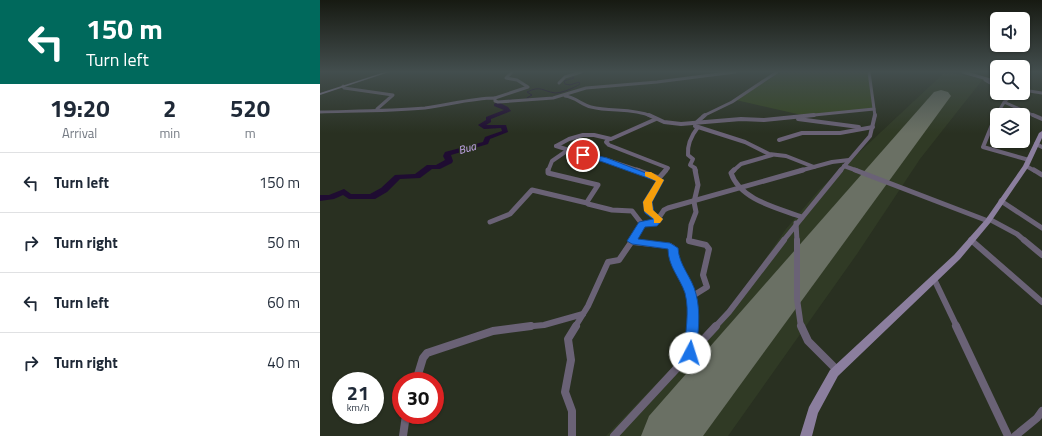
<!DOCTYPE html>
<style>
:root{--surface:#fff;--page:#f6f6f7;--text:#1f2937;--muted:#747a83;--line:#e0e1e3}
body{margin:0;font-family:"Titillium Web",sans-serif;background:var(--page);color:var(--text);height:100vh;display:flex;flex-direction:column;font-size:15px;white-space:nowrap}
*{box-sizing:border-box;margin:0}
p{font-size:13px;color:var(--muted)}
.icon{flex:none;width:22px;height:22px;fill:none;stroke:currentColor;stroke-width:2;stroke-linecap:round;stroke-linejoin:round}
.map{position:relative;flex:1;overflow:hidden}
.drawer{display:flex;flex-direction:column;background:var(--surface);width:320px}
.drawer>*{flex:none}
.banner{background:#00695c;color:#fff;overflow:hidden}
.fabs{position:absolute;left:670px;top:12px;display:grid;gap:8px}
.fabs a{display:grid;place-items:center;width:40px;height:40px;border-radius:6px;background:var(--surface);box-shadow:0 1px 3px #0004;font-size:20px}
.speed{position:absolute;left:12px;top:372px;display:flex;gap:8px;font-size:20px;font-weight:700;text-align:center}
.speed>*{display:grid;place-content:center;width:52px;height:52px;border-radius:50%;background:var(--surface);box-shadow:0 1px 3px #0004;line-height:1}
.speed small{font-size:10px;font-weight:400}
.speed .limit{border:6px solid #d22;background:#fff;color:#111}
.pin{position:absolute;display:grid;place-items:center;width:34px;height:34px;color:#fff;margin:-17px;border:2px solid #fff;border-radius:50%;box-shadow:0 1px 4px #0007}
.me{position:absolute;width:44px;margin:-22px;rotate:5deg;stroke-linejoin:round;filter:drop-shadow(0 0 3px #0008)}
.turn{display:flex;align-items:center;gap:14px;height:84px;padding:0 20px;font-size:18px}
.turn .icon{width:52px;height:52px;stroke-width:2.5}
.turn b{display:block;font-size:28px;line-height:34px}
.eta{display:flex;justify-content:space-evenly;align-items:center;height:68px;text-align:center}
.eta b{font-size:24px;font-weight:700;line-height:28px}
ul{padding:0;list-style:none}
li{display:flex;align-items:center;gap:12px;height:60px;padding:0 20px;border-top:1px solid var(--line)}
li div{flex:1}
li b{display:block;font-size:15px}
li em{font-style:normal}
main{display:flex;flex:1;min-height:0}
.map>svg:first-child{display:block}
.built{fill:#303a25}
.green{fill:#34451f}
.lines{fill:none;stroke-linecap:round;stroke-linejoin:round}
.stream{stroke:#1f0c32;stroke-width:1}
.river{fill:#1f0c32;fill-rule:evenodd}
.runway{fill:#6a7064;fill-rule:evenodd}
.street-far4{stroke:#6a6276;stroke-width:3}
.street-far3{stroke:#6a6276;stroke-width:4}
.street-far2{stroke:#6a6276;stroke-width:5}
.street-far1{stroke:#6a6276;stroke-width:6}
.street{stroke:#6a6276;stroke-width:8}
.secondary{fill:#8b7e9e;fill-rule:evenodd}
.route{fill:#1a73e8;stroke:#114b97}
.slow{fill:#f59e0b}
.labels{text-anchor:middle;stroke-width:3;stroke-linejoin:round;paint-order:stroke}
.water-label{font-size:11px;font-style:italic;fill:#cdaff6;stroke:#293021}
</style>
<main>
<section class="drawer">
<div class="banner">
<div class="turn"><svg class="icon" aria-label="left" viewBox="0 0 24 24"><path d="M17 20v-9H6M10 6l-5 5 5 5"/></svg><div><b>150 m</b>Turn left</div></div>
</div>
<div class="eta">
<div><b>19:20</b><p>Arrival</p></div>
<div><b>2</b><p>min</p></div>
<div><b>520</b><p>m</p></div>
</div>
<ul>
<li><svg class="icon" aria-label="left" viewBox="0 0 24 24"><path d="M17 20v-9H6M10 6l-5 5 5 5"/></svg><div><b>Turn left</b></div><em>150 m</em></li>
<li><svg class="icon" aria-label="right" viewBox="0 0 24 24"><path d="M7 20v-9h11M14 6l5 5-5 5"/></svg><div><b>Turn right</b></div><em>50 m</em></li>
<li><svg class="icon" aria-label="left" viewBox="0 0 24 24"><path d="M17 20v-9H6M10 6l-5 5 5 5"/></svg><div><b>Turn left</b></div><em>60 m</em></li>
<li><svg class="icon" aria-label="right" viewBox="0 0 24 24"><path d="M7 20v-9h11M14 6l5 5-5 5"/></svg><div><b>Turn right</b></div><em>40 m</em></li>
</ul>
</section>
<div class="map">
<svg width="722" height="436" viewBox="0 0 722 436">
<rect width="100%" height="100%" fill="#293021"/>
<path class="built" d="M625,72L663,79L600,159L537,254L408,436H286L416,301L466,229L499,190Z"/>
<path class="green" d="M461,72H548L554,109L486,116L416,100Z"/>
<g class="lines">
<g class="stream">
<path d="M258,74L271,72"/>
<path d="M207,98L212,95L207,92C221,85 222,91 235,93C242,93 254,88 260,84L259,82L250,85L245,84L244,81L254,78L251,76"/>
<path d="M181,101L191,100"/>
</g>
<path class="river" d="M178,102L188,107L191,111L171,119V122L166,125H186L188,132L170,139L168,144L131,155L133,161L132,163L120,169H112L100,178L80,179L67,192L55,199H29L23,195L14,199L0,201V195H9L24,189L31,194H50L61,188L75,175L95,174L107,165H116L125,160L123,156L125,152L163,142L165,137L182,131L181,128L164,129L158,125L166,120V117L184,110L174,106V104Z"/>
<path class="runway" d="M621,90L628,92L631,96L383,436H321L329,416L614,92Z"/>
<g class="street-far4">
<path d="M549,72L555,116"/>
<path d="M643,72L677,82"/>
<path d="M665,80L677,87"/>
<path d="M239,83L245,77L261,72"/>
<path d="M23,86L24,88L73,95L57,109"/>
<path d="M703,90L722,93"/>
<path d="M245,96C255,97 262,105 271,107C291,112 312,108 331,116"/>
<path d="M175,98L208,87L197,80L186,78L192,72"/>
<path d="M684,102L715,116"/>
<path d="M0,112C35,111 70,111 105,108C129,105 151,98 175,98V101L178,102L233,98L266,88L337,82L415,72"/>
<path d="M383,116L412,102L457,72"/>
<path d="M484,116L554,109"/>
<path d="M676,116L683,104L693,93"/>
</g>
<g class="street-far3">
<path d="M329,115L344,122L361,124L421,119L444,120L494,115"/>
<path d="M676,115L663,147L709,160"/>
<path d="M713,115L722,119"/>
<path d="M478,119L539,127"/>
<path d="M377,122L385,115"/>
<path d="M375,126L425,142L449,154L466,156L494,167"/>
<path d="M289,139L286,142L289,145L348,168L345,171"/>
<path d="M459,140L482,133H520L553,127"/>
<path d="M716,144L722,147"/>
<path d="M236,146L278,159H284L320,171"/>
<path d="M236,146L249,139L263,135H274L291,139L336,119"/>
<path d="M524,166L538,171"/>
<path d="M706,166L715,171"/>
<path d="M228,171L232,161L248,150"/>
<path d="M376,171L375,168L370,165L373,159L368,155C367,144 371,136 378,127"/>
<path d="M413,171L421,164L452,155"/>
<path d="M479,171L512,162L529,160"/>
<path d="M520,171L550,136L555,115"/>
</g>
<g class="street-far2">
<path d="M228,170V173L278,185L267,202L268,204L292,210L312,211L322,224L312,241"/>
<path d="M317,170L339,178L340,180L328,202L330,213L339,219"/>
<path d="M414,170L411,173C420,200 458,208 482,217"/>
<path d="M535,170L668,221"/>
<path d="M714,170L722,175"/>
<path d="M339,178L346,170"/>
<path d="M681,201L722,228"/>
<path d="M669,219L697,234L705,241"/>
<path d="M170,222L190,214L212,190L267,203"/>
<path d="M476,223L477,241"/>
<path d="M322,224L336,222L344,210L348,208L483,170"/>
<path d="M369,241L371,225L376,212L374,202L378,185L375,170"/>
<path d="M463,241L521,170"/>
</g>
<g class="street-far1">
<path d="M312,240L313,242L350,246L353,248C354,264 363,275 369,289C374,301 374,315 373,327"/>
<path d="M369,240V241L386,245L389,249L383,275L387,287L371,297"/>
<path d="M477,240V299L481,327"/>
<path d="M651,240L722,302"/>
<path d="M704,240L722,255"/>
<path d="M614,279L637,327"/>
<path d="M203,327L224,325L263,314"/>
<path d="M255,327L268,306L288,262L299,260L312,241"/>
<path d="M395,327L409,312L464,240"/>
</g>
<g class="street">
<path d="M481,326L488,341L517,370"/>
<path d="M636,326L688,436"/>
<path d="M370,353L373,326"/>
<path d="M96,381L103,358L107,353L173,331L211,326"/>
<path d="M83,436L86,415"/>
<path d="M252,436V411L245,392L251,360L248,339L256,326"/>
<path d="M294,436L396,326"/>
<path d="M695,436L717,418L722,411"/>
</g>
<g class="secondary">
<path d="M65,72H69L0,95V93Z"/>
<path d="M722,131V138L709,166L670,223L640,259L518,376L498,413L492,436H480L489,407L510,370L634,255L666,219L703,166L719,133Z"/>
</g>
</g>
<linearGradient id="sky" x2="0" y2="1"><stop stop-color="#171a12"/><stop offset="0.54" stop-color="#434e4e"/><stop offset="1" stop-color="#434e4e" stop-opacity="0"/></linearGradient>
<rect width="722" height="133" fill="url(#sky)"/>
<path class="route" d="M263,152L287,158L344,180L332,202L334,212L343,219L337,226L325,227L318,239L350,243L358,248C359,266 372,277 376,294C381,313 378,334 376,353L375,357L370,359L365,357L364,353C365,334 370,312 365,293C360,278 348,266 348,249L312,244L307,241L319,222L333,219L325,213L323,202L336,181L283,162L260,156V153Z"/>
<path class="slow" d="M325,172H331L344,180L332,202L333,210L343,219L340,223H334V219L324,211L323,202L336,181L325,176Z"/>
<g class="labels">
<g class="water-label">
<text transform="translate(147 148) rotate(-16)" y="4">Bua</text>
</g>
</g>
</svg>
<div class="fabs">
<a><svg class="icon" aria-label="sound" viewBox="0 0 24 24"><path d="M4 9h4l5-4v14l-5-4H4zM17 9q2 3 0 6"/></svg></a>
<a><svg class="icon" aria-label="search" viewBox="0 0 24 24"><circle cx="10" cy="10" r="6"/><path d="M15 15l6 6"/></svg></a>
<a><svg class="icon" aria-label="layers" viewBox="0 0 24 24"><path d="M12 4l9 5-9 5-9-5zM3 14l9 5 9-5"/></svg></a>
</div>
<div class="speed"><div>21<small>km/h</small></div><div class="limit">30</div></div>
<div class="pin" style="left:263px;top:155px;background:#d93025"><svg class="icon" aria-label="arrive" viewBox="0 0 24 24"><path d="M6 21V4h12l-3 4 3 4H6"/></svg></div>
<svg class="me" style="left:370px;top:353px" viewBox="-20 -20 40 40"><circle r="19" fill="#fff"/><path d="M0-13L10 11 0 6-10 11z" fill="#1a73e8"/></svg>
</div>
</main>
